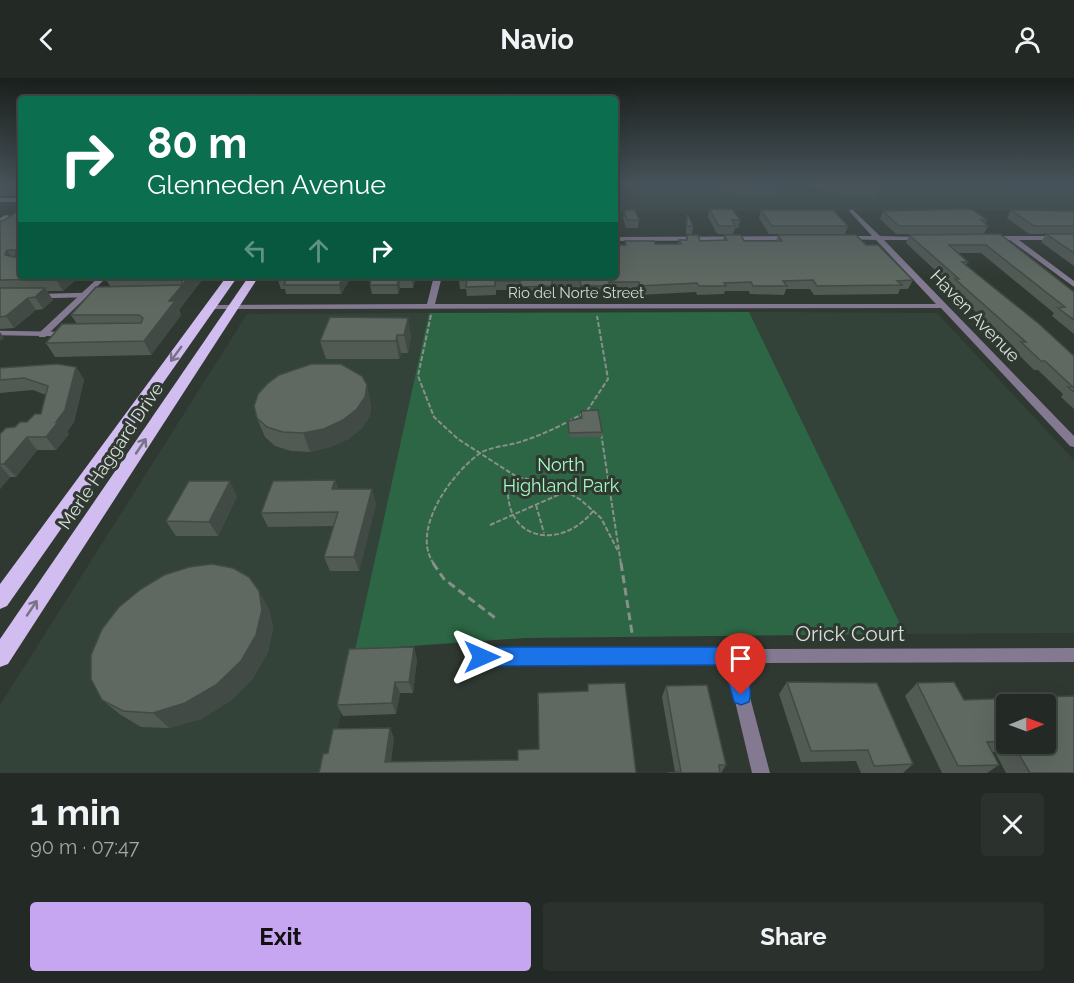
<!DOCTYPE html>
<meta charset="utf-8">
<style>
:root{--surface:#232a25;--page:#2b322d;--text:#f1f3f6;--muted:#a3a7a7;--line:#404642;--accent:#c6a6f0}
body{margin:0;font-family:Raleway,sans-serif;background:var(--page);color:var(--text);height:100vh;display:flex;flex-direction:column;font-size:22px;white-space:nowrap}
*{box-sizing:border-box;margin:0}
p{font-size:20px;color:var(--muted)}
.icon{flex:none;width:33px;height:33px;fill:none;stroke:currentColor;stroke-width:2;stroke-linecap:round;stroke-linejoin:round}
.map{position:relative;height:695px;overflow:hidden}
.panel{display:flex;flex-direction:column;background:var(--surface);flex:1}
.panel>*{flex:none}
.banner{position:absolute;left:18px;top:18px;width:600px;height:183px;border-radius:6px;box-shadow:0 6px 24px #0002,0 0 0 2px var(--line);background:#0b6e4f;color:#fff;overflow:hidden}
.needle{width:39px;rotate:89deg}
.controls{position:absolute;left:996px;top:616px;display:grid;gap:12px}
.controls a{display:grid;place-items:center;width:60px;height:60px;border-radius:6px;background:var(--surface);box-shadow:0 6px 24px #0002,0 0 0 2px var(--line);font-size:30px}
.pin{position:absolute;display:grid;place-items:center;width:51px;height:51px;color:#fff;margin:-62px -26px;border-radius:50% 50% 50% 0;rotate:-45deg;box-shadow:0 0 6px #0007}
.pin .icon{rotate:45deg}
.me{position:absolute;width:66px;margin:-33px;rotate:90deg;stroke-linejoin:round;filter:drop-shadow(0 0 4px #0008)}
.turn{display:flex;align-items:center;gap:21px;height:126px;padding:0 30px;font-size:27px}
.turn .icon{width:78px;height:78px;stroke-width:2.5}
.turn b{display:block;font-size:42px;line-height:51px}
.lanes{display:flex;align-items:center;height:57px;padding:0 30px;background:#0003;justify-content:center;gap:30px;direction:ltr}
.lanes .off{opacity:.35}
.round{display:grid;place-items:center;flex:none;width:63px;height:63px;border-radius:6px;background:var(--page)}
.head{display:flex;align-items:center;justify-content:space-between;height:102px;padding:0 30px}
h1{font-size:36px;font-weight:700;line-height:45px}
.button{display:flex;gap:12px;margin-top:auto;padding:12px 30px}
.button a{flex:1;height:69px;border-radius:6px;background:var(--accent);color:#111;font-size:24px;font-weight:700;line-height:69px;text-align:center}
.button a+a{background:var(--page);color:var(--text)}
header{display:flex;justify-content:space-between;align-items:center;height:78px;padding:0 30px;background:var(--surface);font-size:27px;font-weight:700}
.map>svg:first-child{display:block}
.built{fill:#344339}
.green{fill:#2c6644}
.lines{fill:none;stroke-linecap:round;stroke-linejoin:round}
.path-far1{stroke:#89908b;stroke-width:2;stroke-dasharray:5 2;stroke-linecap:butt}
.path{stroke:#89908b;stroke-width:3;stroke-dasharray:8 4.5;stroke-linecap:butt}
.service{stroke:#837a92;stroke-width:4.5}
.minor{fill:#837a92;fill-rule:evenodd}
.primary{fill:#d1bdef;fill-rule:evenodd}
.wall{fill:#525a54;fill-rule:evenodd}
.shaded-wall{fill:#424a45}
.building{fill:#5f6962;stroke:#424a45;stroke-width:1.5;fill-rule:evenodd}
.oneway{stroke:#787486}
.route{fill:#1a73e8;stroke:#114b97;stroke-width:1.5}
.labels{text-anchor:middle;stroke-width:6;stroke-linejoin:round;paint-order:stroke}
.far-street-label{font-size:15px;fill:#d8deda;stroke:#2f3831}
.street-label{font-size:18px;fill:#d8deda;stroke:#2f3831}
.park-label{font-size:18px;fill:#a3fbc3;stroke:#2f3831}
.near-street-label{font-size:21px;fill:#d8deda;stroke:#2f3831}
</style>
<header><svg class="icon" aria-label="back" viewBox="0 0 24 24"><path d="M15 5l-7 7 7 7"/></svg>Navio<svg class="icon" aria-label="person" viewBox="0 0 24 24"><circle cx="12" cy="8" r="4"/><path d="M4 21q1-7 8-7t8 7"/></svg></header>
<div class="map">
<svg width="1074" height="695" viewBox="0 0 1074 695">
<rect width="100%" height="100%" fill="#2f3831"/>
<g class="built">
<path d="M615,106H1074V132L615,134Z"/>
<path d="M749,234L937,235L1074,382V555L905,556Z"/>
<path d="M429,235L328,695H0V627L247,236Z"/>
</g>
<path class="green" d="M749,234L905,556L526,560L355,572L429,235Z"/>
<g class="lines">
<g class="path-far1">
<path d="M431,237L418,298L434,339L458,361L517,399L552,406L581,422L601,440L618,473"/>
<path d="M587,333L608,301L597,238"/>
<path d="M598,335L621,486"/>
<path d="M517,399L508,408C505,465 563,472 594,432"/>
<path d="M536,427L544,455"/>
<path d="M490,447L567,413"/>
<path d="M434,486C410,453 451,396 479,376C490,368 510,368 523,363C544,356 563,347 582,336"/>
</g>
<g class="path">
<path d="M433,485L444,501L498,542"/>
<path d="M621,485L632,555"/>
</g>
<g class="service">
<path d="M44,218L85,217"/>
<path d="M0,255L58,256"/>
</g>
<g class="minor">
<rect x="0" y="120" width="21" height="4"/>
<path d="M852,131L880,158L923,159L924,160L921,162H884L1074,358V369L1070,368L941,230L210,231L206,229L210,227L427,226L434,198H442L435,226H936L876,162L844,161L843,160L846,158H872L850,134L849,133Z"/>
<path d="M6,137L11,138L0,145V140Z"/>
<path d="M990,158H1074V162H1019L1074,203V209L1010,162L988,161L987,160Z"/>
<path d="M615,159L792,158L795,160L792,162L615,163Z"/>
<path d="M100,198H108L45,259H39V255Z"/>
<path d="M1074,570V584L741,585L770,695H752L726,585L482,586L477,584L475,579L477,574L482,572Z"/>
</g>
<g class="primary">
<path d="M227,198H238L7,528L0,531V506Z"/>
<path d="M249,198H259L8,586L0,589V561Z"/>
</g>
</g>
<g class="wall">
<path d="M0,106H21V117L0,118Z"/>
<path d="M720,106H778L776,117L749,118L719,113Z"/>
<path d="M811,106H881L877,118L842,117Z"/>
<path d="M709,131L740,142L738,150H735L733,156H717L708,139Z"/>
<path d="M624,132L639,142L638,150H626L623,140Z"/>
<path d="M761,132L848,148L845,156H769L759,140Z"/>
<path d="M1011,132L1074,133V188L1041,164L1046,156H1050H1029L1007,140Z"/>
<path d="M883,133L987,142L985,145L988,148L984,156H896L880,141Z"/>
<path d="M687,136L693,148L692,156H686V144Z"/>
<path d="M0,143H3L80,198L63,213H47L53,222L43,231L36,232L14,250L0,251Z"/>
<path d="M1000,156L1074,214V256L1052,238L1054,235L981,175H958L968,184L966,187L1074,278V331L1061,319L1063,316L1038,292H1034L1015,273L1016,271L950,210L951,207L906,165L909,157Z"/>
<path d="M687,157L700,163L723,162L724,157L744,163H776L778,157L866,167L913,202L908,211H900L898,216L814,217L810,211H786L784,217L750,216L749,213H725L724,216L697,217L696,214L639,217L638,212L609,213V217H581L580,210L552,211V217H520V212H496V217L467,218L466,211H460L459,202L625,167V163L655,166H678L679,162H686Z"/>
<path d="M205,198L179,232L181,237L151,277L55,279L46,265L77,246L71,237L110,208L105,200Z"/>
<path d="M355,198H416L413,210H400L398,216H372L370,207V203Z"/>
<path d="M350,201L341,216H286L285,211H281L278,202Z"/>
<path d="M330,239L411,258L408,275H401L399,281H326L320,263Z"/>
<path d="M76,289L84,302L74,344L67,354L69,356L56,372H37L16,399H10L0,411V356L27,344L41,336L46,317L33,312L0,315V290Z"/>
<path d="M371,326L370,338L362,350L348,361L330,369L310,374L291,373L275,368L265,359L257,340Z"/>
<path d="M581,333L602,354V359H569L568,343L581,340Z"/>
<path d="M335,402L338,411L376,425L359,493H330L324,479L334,448L268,449L261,435Z"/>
<path d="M237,418L218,458H176L166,443Z"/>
<path d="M269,531L273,550L268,574L253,600L230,623L201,641L169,650L141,649L121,637L102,622Z"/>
<path d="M417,581L413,615H400L396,636L343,638L337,627Z"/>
<path d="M787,604L913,686L903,695H861L856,683L801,684L779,616Z"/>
<path d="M954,604L964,622L1074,618V695H1006L995,674H992L999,687L987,695H942L905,618L917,605ZM1006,627H1046V666H1006Z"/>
<path d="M666,608L726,687L721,695L675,694L662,619Z"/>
</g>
<g class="shaded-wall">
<path d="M7,172L14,183L5,177Z"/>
<path d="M60,198H80L63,213L56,201Z"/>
<path d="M190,198H205L179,232L181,237L151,277L144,263L169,223Z"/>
<path d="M344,198H349L350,201L341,216L339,207Z"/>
<path d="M412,198H416L413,210L412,201Z"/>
<path d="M399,201L400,210L398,216L397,207Z"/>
<path d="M45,210L53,222L43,231L35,219Z"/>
<path d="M28,220L36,232L14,250L6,238Z"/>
<path d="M408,240L411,258L408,275L404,257Z"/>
<path d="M0,254L4,260L0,263Z"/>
<path d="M397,257L401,275L399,281L396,263Z"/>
<path d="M76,289L84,302L74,344L67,354L69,356L56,372L46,359L56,344Z"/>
<path d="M367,307L371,326L370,338L362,350L348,361L330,369L310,374L303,355Z"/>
<path d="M27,359L37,372L16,399L4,386Z"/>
<path d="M0,387L10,399L0,411Z"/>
<path d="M335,402L340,416L332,411Z"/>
<path d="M230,403L237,418L218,458L209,444Z"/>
<path d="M372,411L376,425L359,493L354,479Z"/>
<path d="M259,513L269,531L273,550L268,574L253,600L230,623L201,641L169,650L153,635Z"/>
<path d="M414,569L417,581L413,615L409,604Z"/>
<path d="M395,604L400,615L396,636L392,625Z"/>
<path d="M390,650L394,660L390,694L385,684Z"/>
</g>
<g class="building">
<path d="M723,106H778V110H751Z"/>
<path d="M21,131V198H60L56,201L0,202V143H3ZM7,172H16L15,179L5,177Z"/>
<path d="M709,131H732L740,142H732L735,148H719Z"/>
<path d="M966,131L973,132L987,142H981L988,148H899L883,133Z"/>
<path d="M624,132H635L639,142H627Z"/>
<path d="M761,132H833L848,148H772Z"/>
<path d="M1011,132L1074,133V148H1034Z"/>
<path d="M687,136L693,148H687Z"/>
<path d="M1000,156L1074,214V242L1058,230L1065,229L986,167H949L968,184H962L1038,245L1074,278V314L1068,309H1073L1045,283H1041L1021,264H1026L955,201H959L909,157Z"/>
<path d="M1046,156H1074V175Z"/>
<path d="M687,157H698L700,163L727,162L724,157H741L744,163H782L778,157H856L866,167H878L913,202L897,203L902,207L817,208L813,202L783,203L787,208H753L751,204L724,205L726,208H699L697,205L640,208L639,204H609L610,208H581L580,202H552V208L520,209V203H495V208L466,209L467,202H459L460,198H615V167H626L625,163H654L655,166H681L679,162H687Z"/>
<path d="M107,198H190L169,223H175L144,263L46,265L62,246L141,245L143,240L139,237H71L96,209L182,207V202L178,200H105Z"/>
<path d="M281,198H344L339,207H284L286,202H278Z"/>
<path d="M371,198H412V201H399L397,207H370Z"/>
<path d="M0,210H45L35,219L28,220L6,238L0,239Z"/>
<path d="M330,239L408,240L404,257H397L396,263H320Z"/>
<path d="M57,286L76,289L65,332L56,344L59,343L46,359H27L4,386H0V356L6,350L15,349L20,344H27L35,336H41L48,308L24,300L0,302V290Z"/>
<path d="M311,286H341L362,298L367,307L365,319L357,331L343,342L324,351L303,355L283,354L267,349L257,340L254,328L258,316L267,306L279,297Z"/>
<path d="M598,332L602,354L569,355L568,343L582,340L581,333Z"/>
<path d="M335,402L332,411H372L354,479H324L338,434L261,435L273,403Z"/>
<path d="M189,403H230L209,444L166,443Z"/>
<path d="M212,486L233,490L249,499L259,513L262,532L256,557L241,583L216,607L185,625L153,635L123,633L102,622L91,601V577L102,551L119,529L141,511L164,497L189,489Z"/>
<path d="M414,569L409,604H395L392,625L337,627L349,571Z"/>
<path d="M787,604L877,605L913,686L874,688L868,672L811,673Z"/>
<path d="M954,604L964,622L1074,618V695H1030L1013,666H1046V627H1006V663L987,664L999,687L958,688L917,605Z"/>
<path d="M625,605L636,695H319L323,676L328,675L333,651L390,650L385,684L518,682V672L539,671L538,615L588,613V606Z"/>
<path d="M707,607L726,687H719L720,695H667L681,694L666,608Z"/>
</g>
<defs><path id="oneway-shaft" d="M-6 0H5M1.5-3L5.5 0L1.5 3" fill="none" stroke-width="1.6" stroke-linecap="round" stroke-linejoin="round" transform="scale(1.5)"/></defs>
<g class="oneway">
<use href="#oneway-shaft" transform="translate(176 276) rotate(126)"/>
<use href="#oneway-shaft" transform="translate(141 368) rotate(-56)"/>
<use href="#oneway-shaft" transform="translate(32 530) rotate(-56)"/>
</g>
<linearGradient id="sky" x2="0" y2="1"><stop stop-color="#1a1f1b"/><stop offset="0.52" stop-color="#47535a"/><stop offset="1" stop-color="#47535a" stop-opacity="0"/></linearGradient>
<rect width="1074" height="203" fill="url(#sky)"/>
<path class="route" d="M482,569H732L738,571C744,585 754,610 749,624L741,627L734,624L724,587L482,588L475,585L472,579L475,572Z"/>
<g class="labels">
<g class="far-street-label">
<text x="576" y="220">Rio del Norte Street</text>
</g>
<g class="street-label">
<text transform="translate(975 238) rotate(46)" y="6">Haven Avenue</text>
<text transform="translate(111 378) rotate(-56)" y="6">Merle Haggard Drive</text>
</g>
<g class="park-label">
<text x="561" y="393">North<tspan x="561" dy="21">Highland Park</tspan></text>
</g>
<g class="near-street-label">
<text x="850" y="563">Orick Court</text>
</g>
</g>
</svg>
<div class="controls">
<a><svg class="needle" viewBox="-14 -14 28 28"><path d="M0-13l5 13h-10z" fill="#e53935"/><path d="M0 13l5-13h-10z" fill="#a3a7a7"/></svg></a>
</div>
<div class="pin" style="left:741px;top:617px;background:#d93025"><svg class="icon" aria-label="arrive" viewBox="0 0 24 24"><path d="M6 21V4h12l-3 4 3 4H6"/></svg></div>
<svg class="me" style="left:482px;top:579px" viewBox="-20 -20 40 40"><path d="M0-17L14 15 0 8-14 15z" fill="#1a73e8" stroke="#fff" stroke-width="4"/></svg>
<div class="banner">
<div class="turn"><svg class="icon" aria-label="right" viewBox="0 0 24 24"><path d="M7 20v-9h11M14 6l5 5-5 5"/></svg><div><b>80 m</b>Glenneden Avenue</div></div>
<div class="lanes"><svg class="icon off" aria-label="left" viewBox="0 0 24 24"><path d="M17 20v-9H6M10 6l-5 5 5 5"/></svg><svg class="icon off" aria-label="ahead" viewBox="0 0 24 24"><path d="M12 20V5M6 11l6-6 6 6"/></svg><svg class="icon" aria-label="right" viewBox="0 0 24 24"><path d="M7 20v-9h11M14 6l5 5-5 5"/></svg></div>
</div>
</div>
<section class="panel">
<div class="head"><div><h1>1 min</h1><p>90 m · 07:47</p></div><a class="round"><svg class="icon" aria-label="close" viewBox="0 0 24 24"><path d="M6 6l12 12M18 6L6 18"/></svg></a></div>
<div class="button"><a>Exit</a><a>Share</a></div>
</section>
